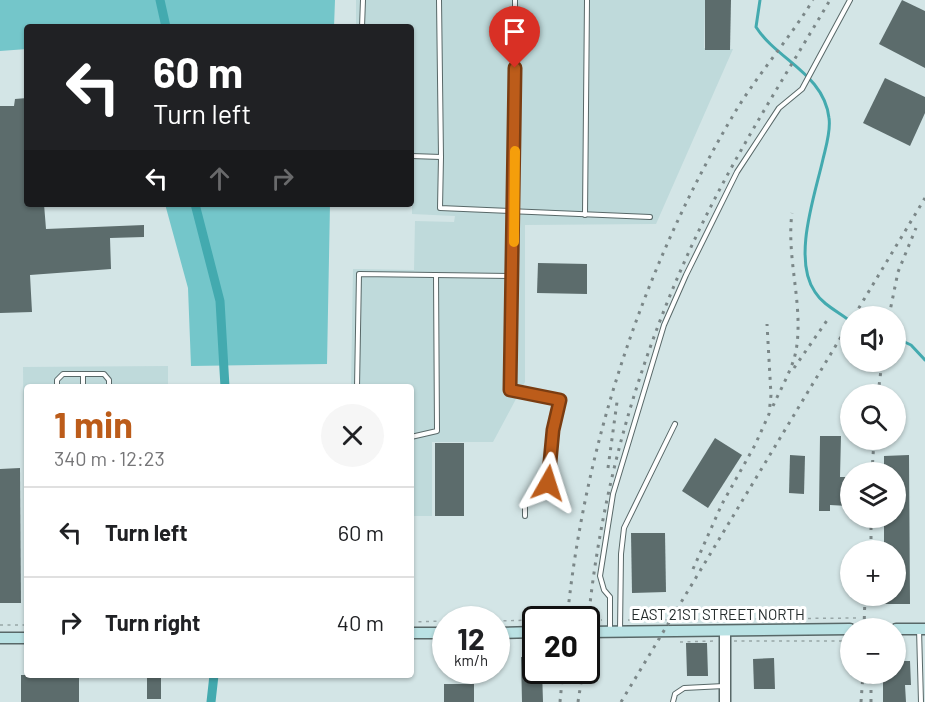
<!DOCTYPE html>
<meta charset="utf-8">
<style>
:root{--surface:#fff;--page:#f6f6f6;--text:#202124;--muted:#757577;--line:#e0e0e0;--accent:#bc5c1a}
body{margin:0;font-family:Barlow,sans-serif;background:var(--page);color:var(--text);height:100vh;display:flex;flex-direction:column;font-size:22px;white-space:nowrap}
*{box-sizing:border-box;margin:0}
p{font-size:20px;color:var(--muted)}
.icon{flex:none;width:33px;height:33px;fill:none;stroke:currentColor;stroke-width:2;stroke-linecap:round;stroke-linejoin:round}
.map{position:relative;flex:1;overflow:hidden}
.sheet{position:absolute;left:24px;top:384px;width:390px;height:294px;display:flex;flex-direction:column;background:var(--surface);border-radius:6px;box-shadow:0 2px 4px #0004}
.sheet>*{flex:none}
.banner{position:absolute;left:24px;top:24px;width:390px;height:183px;border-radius:6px;box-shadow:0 2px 4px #0004;background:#202124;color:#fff;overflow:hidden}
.fabs{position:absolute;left:840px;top:306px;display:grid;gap:12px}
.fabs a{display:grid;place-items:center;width:66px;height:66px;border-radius:50%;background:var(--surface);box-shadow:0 2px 4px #0004;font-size:30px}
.speed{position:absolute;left:432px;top:606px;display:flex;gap:12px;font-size:30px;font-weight:700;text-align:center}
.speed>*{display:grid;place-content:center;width:78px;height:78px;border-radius:50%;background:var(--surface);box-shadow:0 2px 4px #0004;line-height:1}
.speed small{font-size:15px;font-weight:400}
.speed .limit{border:3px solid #111;border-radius:9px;background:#fff;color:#111}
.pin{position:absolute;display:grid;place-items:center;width:51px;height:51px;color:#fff;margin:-62px -26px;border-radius:50% 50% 50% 0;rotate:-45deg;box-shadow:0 0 6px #0007}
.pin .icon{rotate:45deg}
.me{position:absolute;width:66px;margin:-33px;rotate:6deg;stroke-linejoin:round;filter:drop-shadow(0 0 4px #0008)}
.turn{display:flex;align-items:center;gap:21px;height:126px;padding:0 30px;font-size:27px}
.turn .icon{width:78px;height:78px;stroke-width:2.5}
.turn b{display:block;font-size:42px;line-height:51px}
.lanes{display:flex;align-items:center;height:57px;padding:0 30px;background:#0003;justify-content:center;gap:30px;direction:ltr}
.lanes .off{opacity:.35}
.round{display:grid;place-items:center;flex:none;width:63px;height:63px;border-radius:32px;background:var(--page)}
.headline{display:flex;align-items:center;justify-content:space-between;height:102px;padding:0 30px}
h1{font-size:36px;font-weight:700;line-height:45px;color:var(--accent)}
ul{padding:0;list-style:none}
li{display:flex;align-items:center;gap:18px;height:90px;padding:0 30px;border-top:2px solid var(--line)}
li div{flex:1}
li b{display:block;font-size:22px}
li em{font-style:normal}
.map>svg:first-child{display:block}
.built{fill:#bfdadb}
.green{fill:#74c6ca}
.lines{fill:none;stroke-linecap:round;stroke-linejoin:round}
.stream{stroke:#43aaaf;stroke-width:3}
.canal{stroke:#43aaaf;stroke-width:9}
.building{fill:#5c6c6c}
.service-casing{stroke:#586868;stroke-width:6}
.tertiary-casing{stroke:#586868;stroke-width:13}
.secondary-casing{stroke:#586868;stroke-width:13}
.path{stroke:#98a6a7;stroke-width:1.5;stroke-dasharray:3 4.5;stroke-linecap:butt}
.service{stroke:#fff;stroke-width:4}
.tertiary{stroke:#fff;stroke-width:10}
.secondary{stroke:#bae2e4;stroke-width:10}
.rail{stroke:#7b8788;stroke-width:3;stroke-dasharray:3 6;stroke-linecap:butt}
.route-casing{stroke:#7a3c11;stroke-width:15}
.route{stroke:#bc5c1a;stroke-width:10}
.slow{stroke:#f59e0b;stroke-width:10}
.labels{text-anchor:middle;stroke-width:6;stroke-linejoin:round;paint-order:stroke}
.street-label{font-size:15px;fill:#242b2b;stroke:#fff}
</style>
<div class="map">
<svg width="925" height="702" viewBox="0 0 925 702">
<rect width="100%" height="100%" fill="#d3e5e6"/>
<g class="built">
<path d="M356,0H705L704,48L733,49L656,224L525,225V382L493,442H432V516H411V387H351L353,269L414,270L415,221L454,222L455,216L412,214L411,27H356Z"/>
<path d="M168,366V387H27V468H24L23,367Z"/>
</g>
<g class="green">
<path d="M0,0H335L334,27H27V49L0,51Z"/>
<path d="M165,204H330L327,364L191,366L188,288Z"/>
</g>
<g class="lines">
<g class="stream">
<path d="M760,0L756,27C777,60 824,74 829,118C831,131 826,146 823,159C815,195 792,259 815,292C823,305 839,312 850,321"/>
<path d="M896,338L911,345L925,360"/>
</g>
<g class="canal">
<path d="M160,0L166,27"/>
<path d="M195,204L220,301L225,387"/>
<path d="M211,702L214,675"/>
</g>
</g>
<g class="building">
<path d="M705,0H731L730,50H705Z"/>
<path d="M902,0L925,11V68L879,44Z"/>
<path d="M885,78L925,97V113L910,146L863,123Z"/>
<path d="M27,98V204H44L46,229L144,225V237L110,238L111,269L30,275L32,312L0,313V106H14L15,99Z"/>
<path d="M538,263L587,264V294L537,293Z"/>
<path d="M820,436H841L840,477H848V506L830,505V511H819Z"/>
<path d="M715,438L742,455L708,508L682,491Z"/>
<rect x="435" y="443" width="29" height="73"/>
<path d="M790,455L805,456L804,494L789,493Z"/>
<path d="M909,455L910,604H884V596H896V550H884V518H896V472H884V456Z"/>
<path d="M20,468L21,603H0V469Z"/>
<path d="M631,533H665L666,592L632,593Z"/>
<path d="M686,643H707L708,676H687Z"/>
<path d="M521,657H536V670H542L543,702H522Z"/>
<path d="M774,658L775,689H754L753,659Z"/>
<path d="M896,661H910L911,685H905L906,702H883V674H896Z"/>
<rect x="21" y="675" width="58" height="27"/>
<rect x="147" y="675" width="14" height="24"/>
<rect x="444" y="684" width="30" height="18"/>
</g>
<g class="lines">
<g class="service-casing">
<g id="service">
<path d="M439,0L441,157"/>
<path d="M515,0V204L510,390L560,400L553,430L547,483L537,496L525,503V516"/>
<path d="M362,27L363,0"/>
<path d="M411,156L441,157L440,208L650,217"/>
<path d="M585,215L587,0"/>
<path d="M83,374H104L109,380V387"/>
<path d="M57,387V380L63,374H83V387"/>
<path d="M357,387L359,274L513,276"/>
<path d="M411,437L437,431L436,275"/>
<path d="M919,629L921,702"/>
<path d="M620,630L621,554L624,528L675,424"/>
<path d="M610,631V597L604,590L600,576L613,494L664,325L686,275L737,172L779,108L802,89L850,0"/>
<path d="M673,702L675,694L684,688L724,686"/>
</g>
</g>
<g class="tertiary-casing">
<path id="tertiary" d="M725,631V702"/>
</g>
<g class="secondary-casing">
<g id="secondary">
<path d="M896,629H925"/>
<path d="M586,632L850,629"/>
<path d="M411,633H446"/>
<path d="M496,633L536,632"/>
<path d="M0,638H27"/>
</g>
</g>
<g class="path">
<path d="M586,620H602"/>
<path d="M628,620L858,618"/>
<path d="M496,621L536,620"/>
<path d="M411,622L446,621"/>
<path d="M0,625H27"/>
<path d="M734,641H850"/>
<path d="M680,642L715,641"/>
</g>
<use href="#service" class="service"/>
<use href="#tertiary" class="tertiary"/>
<use href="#secondary" class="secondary"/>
<g class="rail">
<path d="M854,316L925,198"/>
<path d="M889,316L898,272L916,228"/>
<path d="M794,368L828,319"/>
<path d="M878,394L882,362"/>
<path d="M773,406C781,388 792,370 796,351C804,305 786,259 792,213"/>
<path d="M608,468L617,402"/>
<path d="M872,472L874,440"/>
<path d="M871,518V550"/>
<path d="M693,569L722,504L755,445L769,414L771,395L767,324"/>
<path d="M567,620C584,447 643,269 731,119C755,77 788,41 813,0"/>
<path d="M864,628L865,596"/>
<path d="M586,646C597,499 639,352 704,220C741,145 787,73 830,0"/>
<path d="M560,702L563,670"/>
<path d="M578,702L583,670"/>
<path d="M621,702L850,322"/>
<path d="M861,702L863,674"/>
<path d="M871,702V674"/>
</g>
</g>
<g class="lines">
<g class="route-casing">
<path id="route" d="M515,68L510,390L560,400L553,430L548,483"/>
</g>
<use href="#route" class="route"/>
<path class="slow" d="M514,242L515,151"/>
</g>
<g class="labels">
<g class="street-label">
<text x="718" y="620">EAST 21ST STREET NORTH</text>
</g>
</g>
</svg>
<div class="fabs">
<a><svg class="icon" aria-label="sound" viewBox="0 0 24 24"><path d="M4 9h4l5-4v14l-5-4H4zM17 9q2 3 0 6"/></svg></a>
<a><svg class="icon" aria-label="search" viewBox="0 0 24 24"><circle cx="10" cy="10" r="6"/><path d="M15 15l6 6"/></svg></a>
<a><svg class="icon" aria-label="layers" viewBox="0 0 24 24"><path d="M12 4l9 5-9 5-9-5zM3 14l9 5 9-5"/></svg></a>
<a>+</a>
<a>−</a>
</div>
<div class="speed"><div>12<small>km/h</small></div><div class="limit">20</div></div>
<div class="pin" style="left:515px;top:68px;background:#d93025"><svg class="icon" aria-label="arrive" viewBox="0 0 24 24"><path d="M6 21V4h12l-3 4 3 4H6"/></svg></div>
<svg class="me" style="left:548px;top:483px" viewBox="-20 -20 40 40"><path d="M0-17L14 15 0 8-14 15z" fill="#bc5c1a" stroke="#fff" stroke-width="4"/></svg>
<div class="banner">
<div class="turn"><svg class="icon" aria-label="left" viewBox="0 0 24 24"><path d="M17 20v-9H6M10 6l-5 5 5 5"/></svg><div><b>60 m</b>Turn left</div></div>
<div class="lanes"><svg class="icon" aria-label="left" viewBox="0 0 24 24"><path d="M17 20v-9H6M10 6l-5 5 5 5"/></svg><svg class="icon off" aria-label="ahead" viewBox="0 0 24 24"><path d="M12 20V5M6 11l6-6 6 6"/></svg><svg class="icon off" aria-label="right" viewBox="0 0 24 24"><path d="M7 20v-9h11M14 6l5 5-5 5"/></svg></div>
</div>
<section class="sheet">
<div class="headline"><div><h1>1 min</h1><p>340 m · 12:23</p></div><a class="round"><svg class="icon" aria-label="close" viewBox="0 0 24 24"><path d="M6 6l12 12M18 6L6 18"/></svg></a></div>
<ul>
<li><svg class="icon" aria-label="left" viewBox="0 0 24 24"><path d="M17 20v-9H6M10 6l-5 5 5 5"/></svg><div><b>Turn left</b></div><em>60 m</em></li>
<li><svg class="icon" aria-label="right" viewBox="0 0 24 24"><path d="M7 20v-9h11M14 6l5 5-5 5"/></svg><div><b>Turn right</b></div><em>40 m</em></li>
</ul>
</section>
</div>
